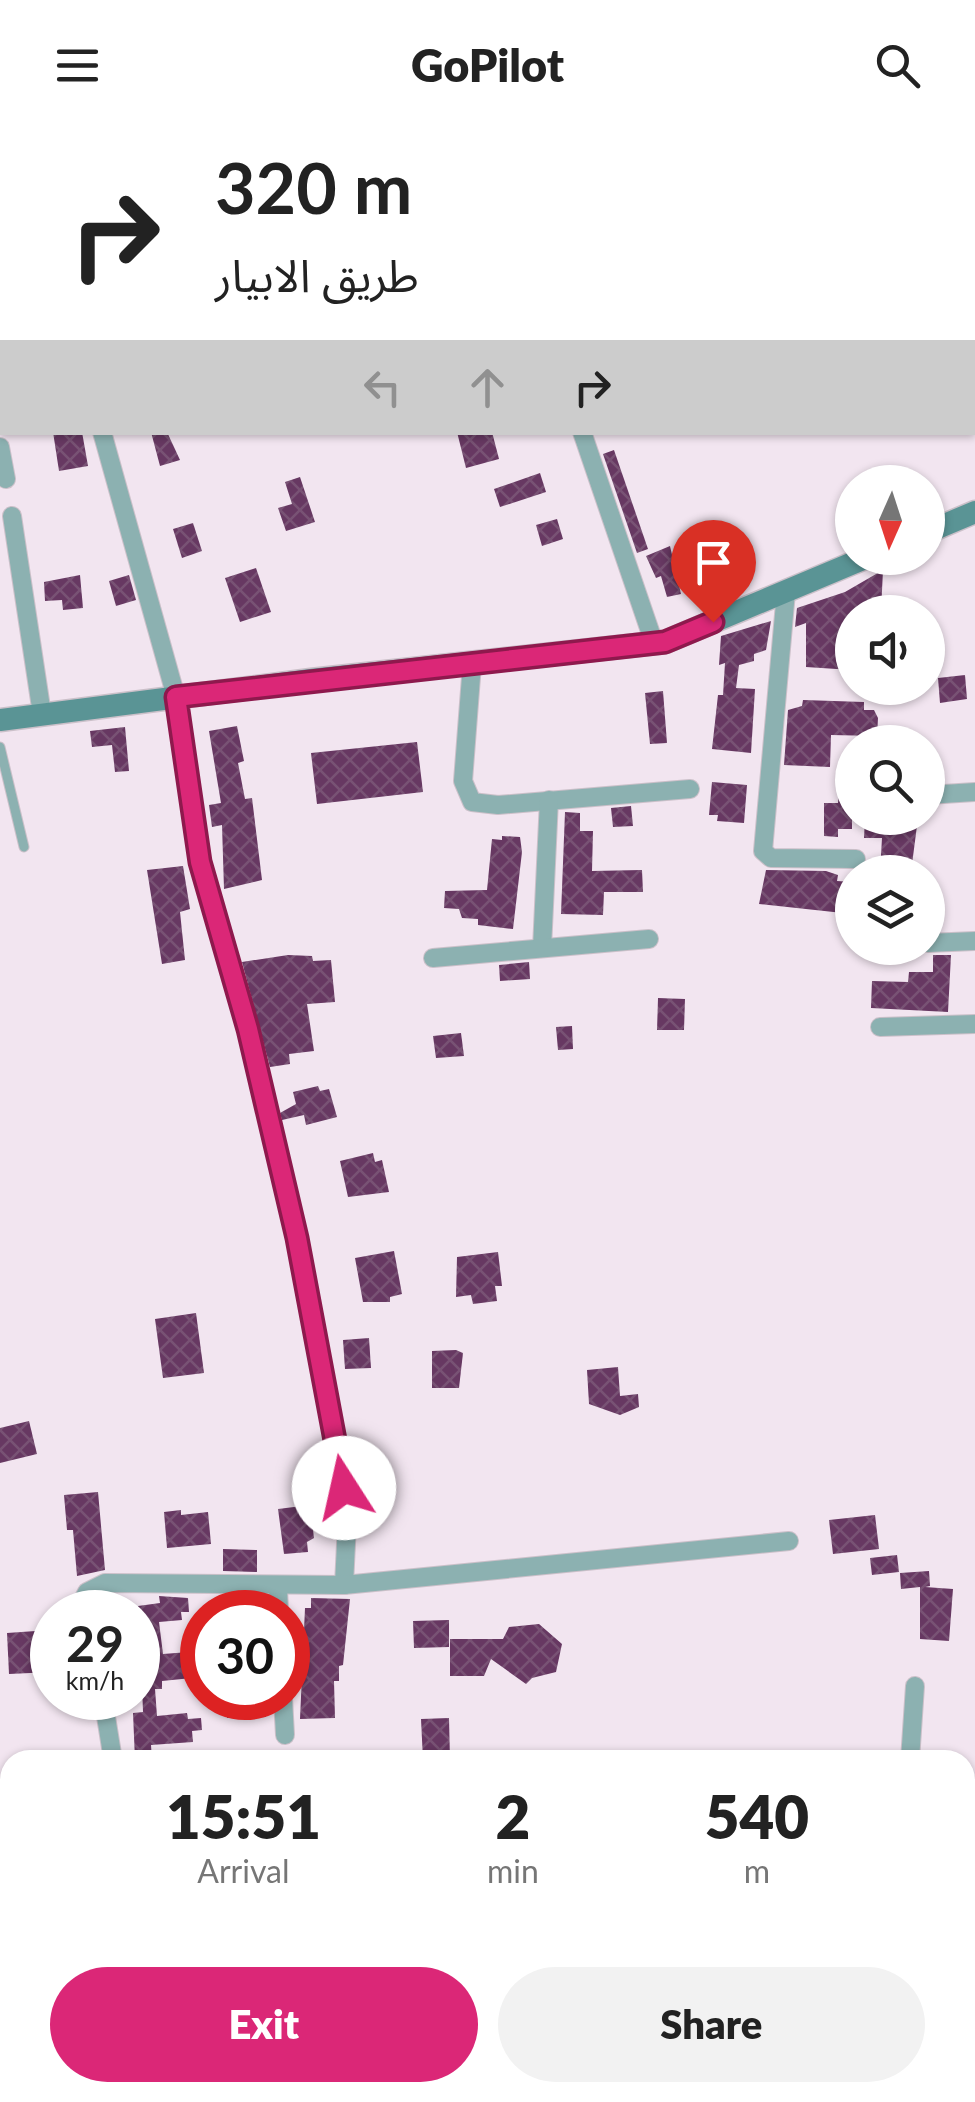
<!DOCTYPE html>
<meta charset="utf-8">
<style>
:root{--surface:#fff;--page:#f2f2f2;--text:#222;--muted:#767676;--accent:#db2777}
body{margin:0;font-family:Lato,"Noto Sans Arabic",sans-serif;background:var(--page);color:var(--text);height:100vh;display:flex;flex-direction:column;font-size:38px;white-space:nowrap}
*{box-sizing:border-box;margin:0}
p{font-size:32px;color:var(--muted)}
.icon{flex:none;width:55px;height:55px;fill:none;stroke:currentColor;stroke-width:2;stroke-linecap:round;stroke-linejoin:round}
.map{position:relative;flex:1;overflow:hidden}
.sheet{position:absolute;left:0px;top:1620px;width:975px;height:352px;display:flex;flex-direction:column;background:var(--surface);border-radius:30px 30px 0 0;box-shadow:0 2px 8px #0004}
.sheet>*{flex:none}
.hud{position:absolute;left:0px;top:0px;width:975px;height:305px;box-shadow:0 2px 8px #0004;background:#fff;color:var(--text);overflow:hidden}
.needle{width:65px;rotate:183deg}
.fabs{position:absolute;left:835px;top:335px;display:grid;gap:20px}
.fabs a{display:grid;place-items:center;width:110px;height:110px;border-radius:50%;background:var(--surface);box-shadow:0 2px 8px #0004;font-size:50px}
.speed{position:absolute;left:30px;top:1460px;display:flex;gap:20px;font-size:50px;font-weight:700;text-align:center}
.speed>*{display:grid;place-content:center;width:130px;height:130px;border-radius:50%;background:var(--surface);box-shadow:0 2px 8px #0004;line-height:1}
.speed small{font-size:25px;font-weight:400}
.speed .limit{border:15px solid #d22;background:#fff;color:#111}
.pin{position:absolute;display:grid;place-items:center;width:85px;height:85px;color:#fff;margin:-102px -42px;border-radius:50% 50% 50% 0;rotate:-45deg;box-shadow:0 0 10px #0007}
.pin .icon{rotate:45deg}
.me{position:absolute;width:110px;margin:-55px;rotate:350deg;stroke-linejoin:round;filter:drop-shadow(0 0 8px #0008)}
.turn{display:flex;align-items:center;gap:35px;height:210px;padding:0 50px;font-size:45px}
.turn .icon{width:130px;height:130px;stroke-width:2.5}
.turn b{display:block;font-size:70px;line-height:85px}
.lanes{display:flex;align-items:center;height:95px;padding:0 50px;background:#0003;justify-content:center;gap:50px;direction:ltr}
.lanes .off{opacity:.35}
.eta{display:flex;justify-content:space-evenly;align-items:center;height:170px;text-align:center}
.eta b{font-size:60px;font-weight:800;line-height:70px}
.primary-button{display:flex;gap:20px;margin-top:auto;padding:20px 50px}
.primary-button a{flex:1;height:115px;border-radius:60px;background:var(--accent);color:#fff;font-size:40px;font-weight:800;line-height:115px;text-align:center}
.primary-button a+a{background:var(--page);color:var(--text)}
header{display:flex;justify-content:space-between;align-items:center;height:130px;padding:0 50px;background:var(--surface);font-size:45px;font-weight:800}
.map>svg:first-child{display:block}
.building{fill:url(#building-cross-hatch)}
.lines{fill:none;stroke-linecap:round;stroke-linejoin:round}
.service-casing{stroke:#cbc0c9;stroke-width:11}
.minor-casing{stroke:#cbc0c9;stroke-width:20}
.secondary-casing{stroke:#cbc0c9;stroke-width:25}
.service{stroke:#8cb1b1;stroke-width:9}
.minor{stroke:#8cb1b1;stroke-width:18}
.secondary{stroke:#5a9495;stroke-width:22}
.route-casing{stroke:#8e194d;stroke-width:25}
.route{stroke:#db2777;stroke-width:18}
</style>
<header><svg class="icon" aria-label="menu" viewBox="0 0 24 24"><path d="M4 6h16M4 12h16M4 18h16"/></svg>GoPilot<svg class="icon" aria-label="search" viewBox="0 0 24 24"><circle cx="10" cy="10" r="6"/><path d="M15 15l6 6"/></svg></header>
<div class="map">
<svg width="975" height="1972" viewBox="0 0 975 1972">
<defs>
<pattern id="building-cross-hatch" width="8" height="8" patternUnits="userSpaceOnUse" patternTransform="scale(2.5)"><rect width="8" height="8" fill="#673862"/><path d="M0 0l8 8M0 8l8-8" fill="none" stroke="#785274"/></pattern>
</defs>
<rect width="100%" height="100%" fill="#f2e5f0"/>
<g class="building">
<path d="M53,302H82L88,336L59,341Z"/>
<path d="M151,302H167L180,330L160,336Z"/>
<path d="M457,302H492L499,329L466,338Z"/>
<path d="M614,320L648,419L637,423L603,324Z"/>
<path d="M540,343L546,362L500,377L494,359Z"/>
<path d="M300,347L315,392L286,401L278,378L292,374L285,352Z"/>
<path d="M557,389L563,409L542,416L536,395Z"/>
<path d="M193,393L202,421L182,428L173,399Z"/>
<path d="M670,416L681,464L667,467L661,446L656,448L646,426Z"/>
<path d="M256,438L271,482L240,492L225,448Z"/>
<path d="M883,440L881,482H852V540L806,537V493L795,497L797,478L845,462Z"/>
<path d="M80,445L83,478L63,480L62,470L45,471L44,452Z"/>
<path d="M129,445L136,470L116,476L109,451Z"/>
<path d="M771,491L766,520L754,524V531L739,535L736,558L755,559L751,623L712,619L718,565H723L725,533L719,535L721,506Z"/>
<path d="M965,545L967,569L940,573L938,548Z"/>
<path d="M663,561L667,613L650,614L645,563Z"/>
<path d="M803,570L864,572V580H874L878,588L877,606L831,605L830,637L784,635L788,580L802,576Z"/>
<path d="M237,596L244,631L238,633L245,669L252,668L262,750L224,759L222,695L212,697L209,675L221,673L209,601Z"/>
<path d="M125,597L129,641L115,642L112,615L92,617L90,601Z"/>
<path d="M417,612L423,662L317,674L311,623Z"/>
<path d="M840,650L852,651V699H838V707L824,706V673H838Z"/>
<path d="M712,652L747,655L744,693L717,691L718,685H709Z"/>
<path d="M631,676L633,696L613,697L611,678Z"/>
<path d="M565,682L580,683V701H593L592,741L642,740L643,762H604L603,785L561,784Z"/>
<path d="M865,688H918L911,742H880L882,708H864Z"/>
<path d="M502,706L520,707L522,722L513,799L478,795V789L462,788L459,779L444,778L445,761L487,760L492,709L502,710Z"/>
<path d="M183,736L190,779L180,782L185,830L162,834L147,740Z"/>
<path d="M766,740L826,741L838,745L837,751L852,752V784L759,774Z"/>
<path d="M288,825L312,826L313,831L331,830L335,872L307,874L314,921L289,924L290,934L270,937L242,832Z"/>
<path d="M933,825H951L948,882L871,878L872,851L908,852L909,842H933Z"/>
<path d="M529,832L530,849L500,851L499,835Z"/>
<path d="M658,868L685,869L684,900H657Z"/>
<path d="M572,896L573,919L558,920L556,897Z"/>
<path d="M461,903L464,926L436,928L433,906Z"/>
<path d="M318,956L320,961L329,959L337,987L306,995L304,985L282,990L280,983L296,974L293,962Z"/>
<path d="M373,1023L375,1032L382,1030L389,1062L348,1067L340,1031Z"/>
<path d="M394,1121L402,1164L390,1167V1172H363L355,1128Z"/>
<path d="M498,1122L502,1156H495L497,1171L473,1174L471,1165L456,1167L457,1127Z"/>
<path d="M196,1183L204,1243L163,1248L155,1189Z"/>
<path d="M369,1208L371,1238L345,1239L343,1210Z"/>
<path d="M456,1220L463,1223L459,1258H432V1221Z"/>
<path d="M618,1237L620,1266L638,1264L639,1277L620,1285L589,1274L587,1240Z"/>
<path d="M29,1291L37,1324L0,1333V1298Z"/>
<path d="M98,1362L105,1440L77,1446L73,1400H67L64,1365Z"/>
<path d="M310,1375L314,1408L307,1412L308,1422L284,1424L278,1379Z"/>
<path d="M181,1380V1385L208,1382L211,1414L167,1418L164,1382Z"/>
<path d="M875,1385L879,1419L833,1424L829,1390Z"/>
<path d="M223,1419L257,1420V1442L223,1441Z"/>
<path d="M897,1425L899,1442L872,1445L870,1428Z"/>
<path d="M929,1441L930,1456L925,1457L953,1459L949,1511L920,1509V1457L901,1459L900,1443Z"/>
<path d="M159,1466L188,1468L189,1482H181L182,1490L159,1492L163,1524L202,1521V1547L162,1551V1559H155L157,1586L187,1583L188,1589L201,1588L202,1600L192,1601L193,1612L151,1615L152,1630H135L133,1583L143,1582L142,1555H138V1476L160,1473Z"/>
<path d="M231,1467L262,1468L263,1481L232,1482Z"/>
<path d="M311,1468L350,1469L343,1535L339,1536V1551H334L335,1588L300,1589L305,1478H311Z"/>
<path d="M449,1490V1517L414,1518L413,1491Z"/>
<path d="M539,1494L562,1514L556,1542L532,1548L526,1554L491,1529L484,1546H450V1509H503L509,1497Z"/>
<path d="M50,1500L52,1542L9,1544L7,1503Z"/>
<path d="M227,1568H265L266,1587L227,1588Z"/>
<path d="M449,1588L450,1630H423L421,1589Z"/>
</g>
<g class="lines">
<g class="service-casing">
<path id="service" d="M0,617L24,717"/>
</g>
<g class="minor-casing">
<g id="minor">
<path d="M86,0L87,2"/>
<path d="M475,0L476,2"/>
<path d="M605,2L610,0"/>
<path d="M0,68L2,76"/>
<path d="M102,302L176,567L200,731L248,899L297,1109L344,1359L347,1393L344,1455"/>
<path d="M582,302L653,510"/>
<path d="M0,317L6,349"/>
<path d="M12,386L42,584"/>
<path d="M786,462L763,721L771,728L856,729"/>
<path d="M472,534L463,651L472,672L498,675L690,659"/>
<path d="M928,665L975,662"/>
<path d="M928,813L975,811"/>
<path d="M542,818L549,670"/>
<path d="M433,828L649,809"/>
<path d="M880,897L975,894"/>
<path d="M278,1457L279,1482"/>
<path d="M87,1482L83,1470L87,1462L105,1453L344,1455L789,1411"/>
<path d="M103,1568L113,1630"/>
<path d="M283,1568L285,1605"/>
<path d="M910,1630L915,1556"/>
<path d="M965,1792H975"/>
<path d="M0,1822L10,1821"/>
<path d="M148,1962V1972"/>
<path d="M356,1962V1972"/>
</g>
</g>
<g class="secondary-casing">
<g id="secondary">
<path d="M928,402L975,382"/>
<path d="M0,590L311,550L665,512L865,428"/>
</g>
</g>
<use href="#service" class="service"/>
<use href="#minor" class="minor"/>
<use href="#secondary" class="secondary"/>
</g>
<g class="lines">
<g class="route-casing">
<path id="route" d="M344,1358L297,1108L248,899L200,732L176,567L665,512L713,492"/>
</g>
<use href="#route" class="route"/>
</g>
</svg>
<div class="fabs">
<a><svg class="needle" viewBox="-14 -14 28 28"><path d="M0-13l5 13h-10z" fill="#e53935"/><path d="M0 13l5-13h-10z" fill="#767676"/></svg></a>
<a><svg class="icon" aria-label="sound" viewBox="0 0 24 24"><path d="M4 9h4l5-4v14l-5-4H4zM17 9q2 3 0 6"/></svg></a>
<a><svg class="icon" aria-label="search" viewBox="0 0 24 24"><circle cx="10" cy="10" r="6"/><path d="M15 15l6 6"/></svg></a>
<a><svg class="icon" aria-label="layers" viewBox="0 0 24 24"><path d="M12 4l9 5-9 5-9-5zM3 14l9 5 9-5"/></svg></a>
</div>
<div class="speed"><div>29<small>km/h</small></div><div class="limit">30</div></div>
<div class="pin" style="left:713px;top:492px;background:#d93025"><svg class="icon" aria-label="arrive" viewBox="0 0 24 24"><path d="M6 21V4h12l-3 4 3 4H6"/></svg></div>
<svg class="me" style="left:344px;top:1358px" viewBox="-20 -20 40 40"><circle r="19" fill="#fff"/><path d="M0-13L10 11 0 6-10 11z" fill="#db2777"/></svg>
<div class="hud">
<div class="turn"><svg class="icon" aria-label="right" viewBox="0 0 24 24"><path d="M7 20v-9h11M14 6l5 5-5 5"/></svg><div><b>320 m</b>طريق الابيار</div></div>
<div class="lanes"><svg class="icon off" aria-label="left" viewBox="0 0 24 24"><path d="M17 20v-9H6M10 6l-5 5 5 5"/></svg><svg class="icon off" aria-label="ahead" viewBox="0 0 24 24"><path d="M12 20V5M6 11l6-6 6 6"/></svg><svg class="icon" aria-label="right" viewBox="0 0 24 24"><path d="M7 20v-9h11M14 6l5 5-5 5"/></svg></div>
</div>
<section class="sheet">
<div class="eta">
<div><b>15:51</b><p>Arrival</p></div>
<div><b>2</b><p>min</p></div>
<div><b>540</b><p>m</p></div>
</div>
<div class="primary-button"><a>Exit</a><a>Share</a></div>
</section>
</div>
